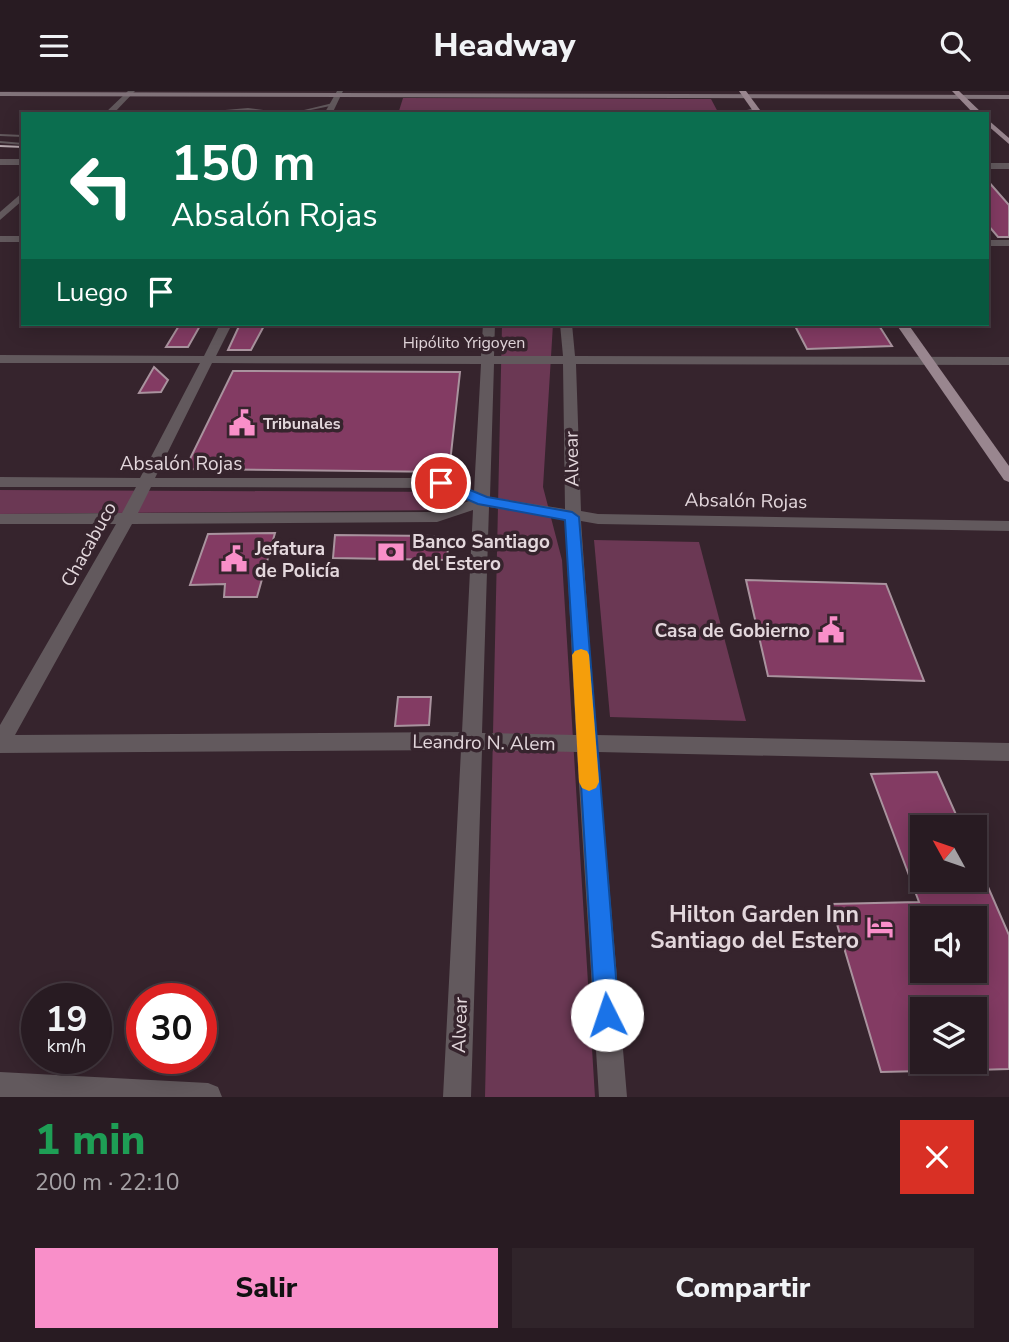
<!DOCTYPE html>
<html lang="es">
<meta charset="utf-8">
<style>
:root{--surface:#281b22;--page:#30242a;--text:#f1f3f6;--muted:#a5a1a5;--line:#443940;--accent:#f98fc9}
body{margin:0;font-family:"Nunito Sans",sans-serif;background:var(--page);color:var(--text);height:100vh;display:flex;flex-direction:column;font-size:26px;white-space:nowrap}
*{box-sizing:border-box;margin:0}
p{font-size:23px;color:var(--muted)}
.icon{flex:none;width:38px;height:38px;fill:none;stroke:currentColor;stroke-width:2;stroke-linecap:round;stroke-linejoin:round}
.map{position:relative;height:1006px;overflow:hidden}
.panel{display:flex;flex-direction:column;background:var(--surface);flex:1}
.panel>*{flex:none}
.hud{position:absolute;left:21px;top:21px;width:968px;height:214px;border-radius:0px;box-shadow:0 4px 18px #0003,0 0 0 2px var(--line);background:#0b6e4f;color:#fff;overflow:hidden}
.needle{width:46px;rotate:310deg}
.controls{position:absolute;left:910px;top:724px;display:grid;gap:14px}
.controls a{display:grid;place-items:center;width:77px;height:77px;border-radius:0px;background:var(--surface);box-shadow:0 4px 18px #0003,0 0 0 2px var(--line);font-size:35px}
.speed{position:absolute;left:21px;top:892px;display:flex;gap:14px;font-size:35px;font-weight:700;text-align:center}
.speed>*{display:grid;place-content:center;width:91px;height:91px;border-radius:50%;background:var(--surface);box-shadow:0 4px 18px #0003,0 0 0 2px var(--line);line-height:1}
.speed small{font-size:18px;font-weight:400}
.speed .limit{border:10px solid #d22;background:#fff;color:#111}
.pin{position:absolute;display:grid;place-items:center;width:60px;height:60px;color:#fff;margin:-30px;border:4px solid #fff;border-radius:50%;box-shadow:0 2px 7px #0007}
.me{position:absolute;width:77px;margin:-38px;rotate:356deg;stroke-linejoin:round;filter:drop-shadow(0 0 5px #0008)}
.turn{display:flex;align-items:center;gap:24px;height:147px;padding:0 35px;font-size:32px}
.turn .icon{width:91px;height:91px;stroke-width:2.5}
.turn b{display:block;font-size:49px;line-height:60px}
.then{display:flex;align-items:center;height:66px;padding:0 35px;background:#0003;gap:14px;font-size:26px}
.round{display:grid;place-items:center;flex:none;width:74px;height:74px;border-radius:0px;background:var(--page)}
.overview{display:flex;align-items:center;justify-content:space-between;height:119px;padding:0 35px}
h1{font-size:42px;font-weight:800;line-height:52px;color:#1e9e55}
.primary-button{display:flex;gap:14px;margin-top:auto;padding:14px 35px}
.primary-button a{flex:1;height:80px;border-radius:0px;background:var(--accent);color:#111;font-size:28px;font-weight:800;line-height:80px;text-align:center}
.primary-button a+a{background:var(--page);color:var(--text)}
header{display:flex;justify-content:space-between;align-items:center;height:91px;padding:0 35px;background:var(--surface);font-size:32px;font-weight:800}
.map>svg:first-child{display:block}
.green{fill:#6b3854}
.building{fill:#833b63;stroke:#a9939e;stroke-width:2;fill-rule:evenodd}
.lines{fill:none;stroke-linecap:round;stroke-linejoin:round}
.lane{fill:#62595d;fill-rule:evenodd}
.street{fill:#62595d;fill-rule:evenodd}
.secondary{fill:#81737a;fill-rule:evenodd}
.primary{fill:#99868f;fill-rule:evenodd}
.tram{stroke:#b6a8ae;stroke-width:2}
.route{fill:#1a73e8;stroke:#114b97;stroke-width:2}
.slow{fill:#f59e0b}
.labels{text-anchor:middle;stroke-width:7;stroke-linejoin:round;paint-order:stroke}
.far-street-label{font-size:16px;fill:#e3d7dc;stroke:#36242d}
.far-poi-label{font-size:16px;font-weight:bold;fill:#e3d7dc;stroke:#36242d;text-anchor:start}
.street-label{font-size:19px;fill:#e3d7dc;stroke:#36242d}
.poi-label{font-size:19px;font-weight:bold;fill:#e3d7dc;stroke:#36242d;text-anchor:start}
.near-poi-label{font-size:23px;font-weight:bold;fill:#e3d7dc;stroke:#36242d;text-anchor:end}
</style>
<header><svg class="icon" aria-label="menu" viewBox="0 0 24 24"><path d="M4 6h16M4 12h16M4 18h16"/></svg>Headway<svg class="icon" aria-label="search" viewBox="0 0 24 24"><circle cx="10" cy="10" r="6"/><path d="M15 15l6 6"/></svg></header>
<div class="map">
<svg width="1009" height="1006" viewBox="0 0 1009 1006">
<rect width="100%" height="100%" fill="#36242d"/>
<g class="green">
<path d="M403,7L711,8L719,23H398Z"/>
<path d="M502,233H553L543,396L562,469L595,1006H485Z"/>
<path d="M0,399L452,401L447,419L0,423Z"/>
<path d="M594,449L699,451L746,630L610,626Z"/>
</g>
<g class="building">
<path d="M987,89L1009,114V146H998L987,133Z"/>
<path d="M180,233H201L188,256H166Z"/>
<path d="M240,233H265L251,259H228Z"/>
<path d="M794,233H878L892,255L807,258Z"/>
<path d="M154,276L168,289L161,301L139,302Z"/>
<path d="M233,280L460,281L449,381L185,378Z"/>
<path d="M275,442L257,506H224L225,493L190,494L208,443Z"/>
<path d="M335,444L434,445L448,455L447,469L333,467Z"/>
<path d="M746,489L886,493L924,590L768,585Z"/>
<path d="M398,606H431L429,634L395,635Z"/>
<path d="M937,681L962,737H922V789H985L1009,844V978L975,979V919H922V980L881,981L831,813L919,811L871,683ZM922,819L925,828H975V880H922Z"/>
</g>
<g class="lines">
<g class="lane">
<path d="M333,12L335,14L306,20L304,19Z"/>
<path d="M248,17L293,23L248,19L179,23Z"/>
<path d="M755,17L757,19L740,23H731Z"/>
<path d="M0,43L23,44V46L0,45Z"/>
<path d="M0,50L23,52V54L0,52Z"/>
</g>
<g class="street">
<path d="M128,0H135L113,23H104Z"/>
<path d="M337,0H343L332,23H324Z"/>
<rect x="0" y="68" width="23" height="6"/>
<rect x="987" y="72" width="22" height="6"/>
<path d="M23,101V109L0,129V121Z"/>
<rect x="0" y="145" width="23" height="6"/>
<rect x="987" y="149" width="22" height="6"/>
<path d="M220,233H232L216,265H481L483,233H495L494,265H563L560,233H572L575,265L1009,266V274L576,273L581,420L598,423L1009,430V440L598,433L581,430L596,644L1009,652V670L598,661L627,1006H599L577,661L482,659L471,1006H443L461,659L0,662V634L116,433H0V423L122,422L136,396H0V386L140,387L200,272H0V264L204,265ZM212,272L481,273L474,401L441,387H155ZM494,273H563L565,418L490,406ZM151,396L439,397L469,410L436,421L138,422ZM489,416L565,428L576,644L482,642ZM473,419L462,641L15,644L132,433L437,431Z"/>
<path d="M0,981L208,992L218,996L222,1006H0Z"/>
</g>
<path class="secondary" d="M0,1L1009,4V8L0,5Z"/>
<g class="primary">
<path d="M739,0H746L763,23H755Z"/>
<path d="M952,0H959L983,23H974Z"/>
<path d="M987,28L1009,47V53L987,34Z"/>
<path d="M896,233H908L1009,375V391L1004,389Z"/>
</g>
<path class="tram" d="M0,55L23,56"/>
</g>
<path class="route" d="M441,387L487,406L572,421L579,426L619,924L615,933L607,936L598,933L595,924L565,429L478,413L436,395V389Z"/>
<path class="slow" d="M581,558L587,560L589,564L599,691L596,697L589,700L582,697L579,691L572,564L575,560Z"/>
<defs>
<g id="civic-bare" transform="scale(2.1)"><path d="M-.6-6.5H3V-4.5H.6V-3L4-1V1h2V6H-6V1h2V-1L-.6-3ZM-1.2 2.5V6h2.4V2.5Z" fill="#f98fc9" stroke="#36242d" stroke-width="2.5" paint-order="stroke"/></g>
<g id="bank-bare" transform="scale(2.1)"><path d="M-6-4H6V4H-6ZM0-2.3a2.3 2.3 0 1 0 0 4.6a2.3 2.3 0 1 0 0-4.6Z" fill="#f98fc9" stroke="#36242d" stroke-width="2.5" paint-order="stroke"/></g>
<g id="hotel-bare" transform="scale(2.1)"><path d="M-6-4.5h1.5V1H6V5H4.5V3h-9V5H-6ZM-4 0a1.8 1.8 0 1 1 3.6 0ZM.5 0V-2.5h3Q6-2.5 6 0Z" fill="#f98fc9" stroke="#36242d" stroke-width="2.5" paint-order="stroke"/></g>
</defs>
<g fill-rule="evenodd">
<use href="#civic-bare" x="242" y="332"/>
<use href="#bank-bare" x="391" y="461"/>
<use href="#civic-bare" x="234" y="468"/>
<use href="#civic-bare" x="831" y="539"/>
<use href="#hotel-bare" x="880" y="836"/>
</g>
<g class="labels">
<g class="far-street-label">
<text x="464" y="257">Hipólito Yrigoyen</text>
</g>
<g class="far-poi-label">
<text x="263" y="338">Tribunales</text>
</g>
<g class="street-label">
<text transform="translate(571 368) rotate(-91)" y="7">Alvear</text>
<text x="181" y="379">Absalón Rojas</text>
<text transform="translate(746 409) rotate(1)" y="7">Absalón Rojas</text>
<text transform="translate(88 453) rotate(-61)" y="7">Chacabuco</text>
<text transform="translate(484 651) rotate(1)" y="7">Leandro N. Alem</text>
<text transform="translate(459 934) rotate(-88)" y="7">Alvear</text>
</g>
<g class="poi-label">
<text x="412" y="457">Banco Santiago<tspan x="412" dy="22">del Estero</tspan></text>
<text x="255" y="464">Jefatura<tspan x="255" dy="22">de Policía</tspan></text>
<text x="810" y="546" text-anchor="end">Casa de Gobierno</text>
</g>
<g class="near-poi-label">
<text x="859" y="831">Hilton Garden Inn<tspan x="859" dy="26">Santiago del Estero</tspan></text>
</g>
</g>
</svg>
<div class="controls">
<a><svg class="needle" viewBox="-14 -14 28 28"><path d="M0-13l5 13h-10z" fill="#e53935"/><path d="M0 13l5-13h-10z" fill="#a5a1a5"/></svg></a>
<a><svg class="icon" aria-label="sound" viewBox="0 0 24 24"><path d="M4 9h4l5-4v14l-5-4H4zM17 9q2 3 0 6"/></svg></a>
<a><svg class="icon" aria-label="layers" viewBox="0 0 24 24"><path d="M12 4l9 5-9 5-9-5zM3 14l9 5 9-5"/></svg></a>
</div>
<div class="speed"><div>19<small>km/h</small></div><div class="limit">30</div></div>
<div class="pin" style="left:441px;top:392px;background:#d93025"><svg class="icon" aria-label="arrive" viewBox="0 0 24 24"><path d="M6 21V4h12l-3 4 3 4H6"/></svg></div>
<svg class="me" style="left:607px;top:924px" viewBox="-20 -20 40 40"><circle r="19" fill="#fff"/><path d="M0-13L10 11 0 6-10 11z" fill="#1a73e8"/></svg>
<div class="hud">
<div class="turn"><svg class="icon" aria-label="left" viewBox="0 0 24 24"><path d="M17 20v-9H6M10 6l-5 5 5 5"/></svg><div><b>150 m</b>Absalón Rojas</div></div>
<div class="then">Luego<svg class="icon" aria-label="arrive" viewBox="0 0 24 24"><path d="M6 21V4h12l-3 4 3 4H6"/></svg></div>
</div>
</div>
<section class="panel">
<div class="overview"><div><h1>1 min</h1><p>200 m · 22:10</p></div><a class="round" style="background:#d93025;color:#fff"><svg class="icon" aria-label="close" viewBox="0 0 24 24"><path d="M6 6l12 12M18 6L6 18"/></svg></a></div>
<div class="primary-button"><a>Salir</a><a>Compartir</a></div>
</section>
